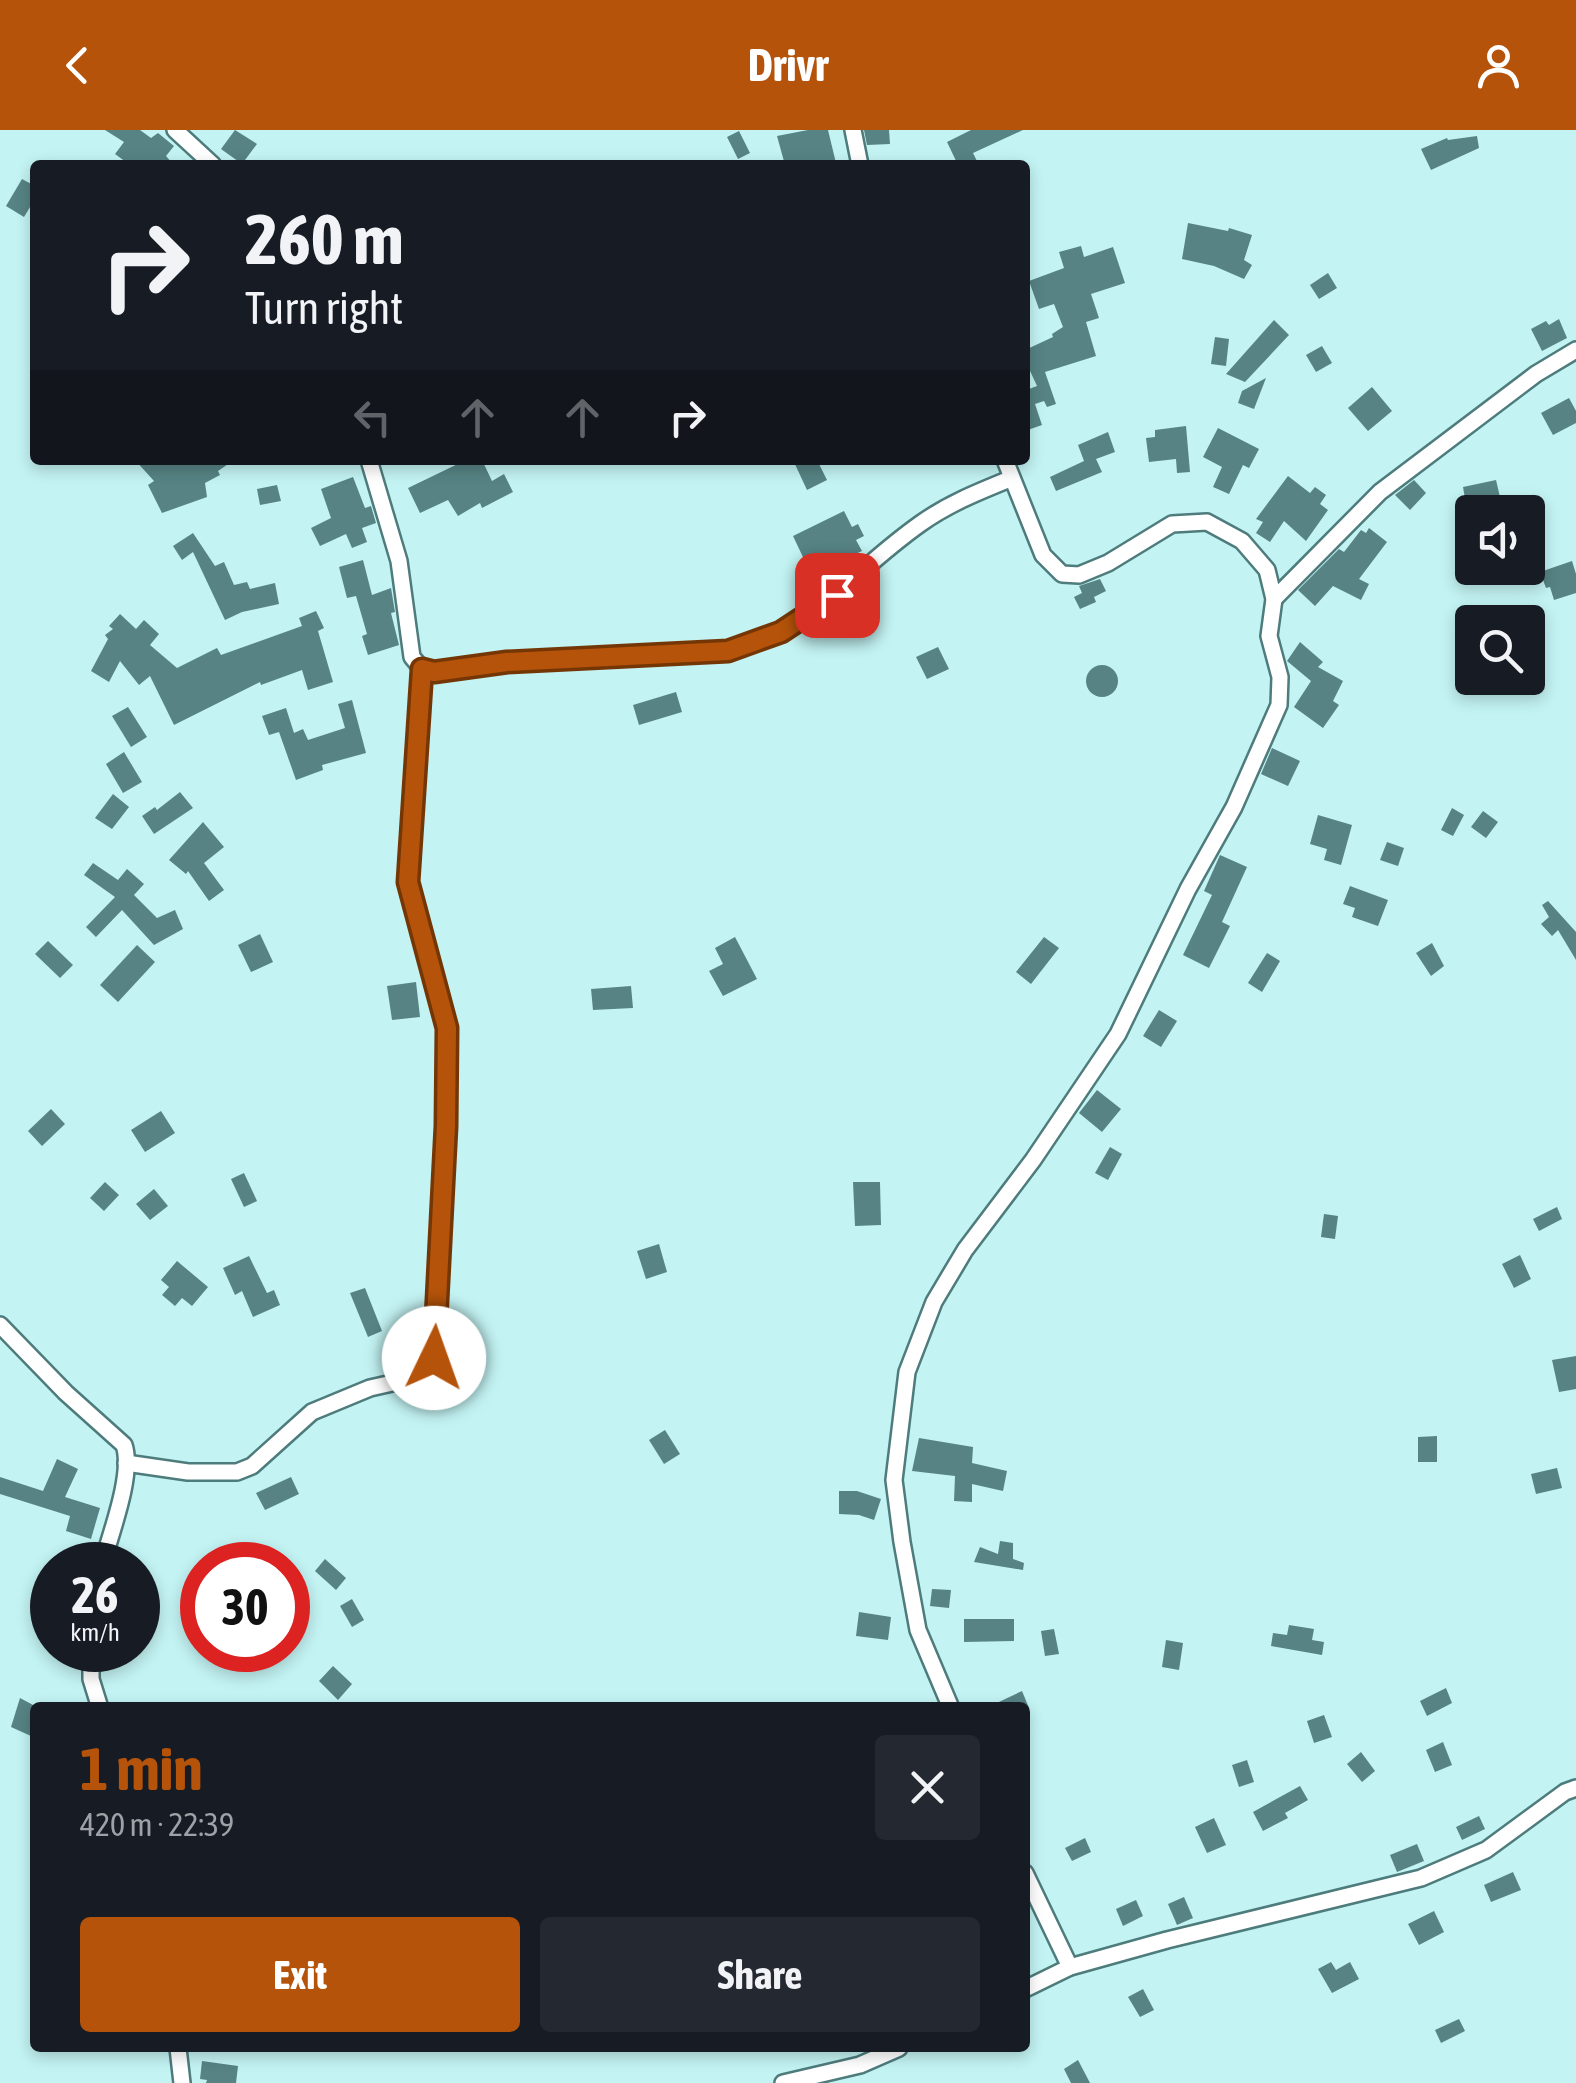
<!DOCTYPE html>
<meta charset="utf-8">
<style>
:root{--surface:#171b24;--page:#242831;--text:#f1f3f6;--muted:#9ea1a6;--accent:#b45309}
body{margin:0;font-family:"Asap Condensed",sans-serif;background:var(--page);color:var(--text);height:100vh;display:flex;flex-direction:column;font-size:38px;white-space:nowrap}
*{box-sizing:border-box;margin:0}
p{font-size:32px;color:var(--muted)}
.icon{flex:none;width:55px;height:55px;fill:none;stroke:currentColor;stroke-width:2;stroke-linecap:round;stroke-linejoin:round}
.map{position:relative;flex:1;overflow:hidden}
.panel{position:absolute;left:30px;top:1572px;width:1000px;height:350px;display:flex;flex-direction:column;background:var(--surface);border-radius:10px;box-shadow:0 5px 15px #0003}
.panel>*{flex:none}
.banner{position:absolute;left:30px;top:30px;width:1000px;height:305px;border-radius:10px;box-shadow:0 5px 15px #0003;background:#171b24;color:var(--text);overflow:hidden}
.fabs{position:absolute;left:1455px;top:365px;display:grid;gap:20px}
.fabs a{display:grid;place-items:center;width:90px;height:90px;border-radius:10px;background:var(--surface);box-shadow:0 5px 15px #0003;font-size:50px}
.speed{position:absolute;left:30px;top:1412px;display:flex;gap:20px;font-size:50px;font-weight:700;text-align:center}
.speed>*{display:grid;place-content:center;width:130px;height:130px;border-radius:50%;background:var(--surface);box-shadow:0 5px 15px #0003;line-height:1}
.speed small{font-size:25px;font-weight:400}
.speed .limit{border:15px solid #d22;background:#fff;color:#111}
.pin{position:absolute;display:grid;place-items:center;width:85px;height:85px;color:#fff;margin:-42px;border-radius:20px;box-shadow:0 5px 15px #0006}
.me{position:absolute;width:110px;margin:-55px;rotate:3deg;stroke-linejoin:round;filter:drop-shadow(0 0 8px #0008)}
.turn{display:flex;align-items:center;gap:35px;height:210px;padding:0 50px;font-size:45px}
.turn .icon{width:130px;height:130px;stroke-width:2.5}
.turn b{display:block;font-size:70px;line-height:85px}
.lanes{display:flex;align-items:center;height:95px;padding:0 50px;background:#0003;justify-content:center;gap:50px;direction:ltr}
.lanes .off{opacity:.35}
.round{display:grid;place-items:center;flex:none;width:105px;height:105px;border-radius:10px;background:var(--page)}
.summary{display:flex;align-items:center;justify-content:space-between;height:170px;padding:0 50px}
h1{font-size:60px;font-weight:700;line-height:75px;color:var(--accent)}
.cta{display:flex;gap:20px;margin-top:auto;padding:20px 50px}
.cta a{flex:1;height:115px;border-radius:10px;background:var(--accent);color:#fff;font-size:40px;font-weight:700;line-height:115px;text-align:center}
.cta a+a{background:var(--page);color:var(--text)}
header{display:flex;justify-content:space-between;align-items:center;height:130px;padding:0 50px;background:var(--accent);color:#fff;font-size:45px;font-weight:700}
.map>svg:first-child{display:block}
.building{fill:#578384}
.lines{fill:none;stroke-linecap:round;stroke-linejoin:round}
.minor-casing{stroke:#4e7b7c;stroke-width:20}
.minor{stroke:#fff;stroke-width:15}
.route-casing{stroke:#753606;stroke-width:25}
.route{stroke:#b45309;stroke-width:18}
</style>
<header><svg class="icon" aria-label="back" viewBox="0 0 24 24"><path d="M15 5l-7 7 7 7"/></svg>Drivr<svg class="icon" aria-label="person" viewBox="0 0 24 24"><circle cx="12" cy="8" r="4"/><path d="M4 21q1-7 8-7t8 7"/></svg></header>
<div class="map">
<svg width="1576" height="1953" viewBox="0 0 1576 1953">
<rect width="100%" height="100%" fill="#c3f3f3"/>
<g class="building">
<path d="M105,0H140L151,8L158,3L174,16L166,26L174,35H130L115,24L124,12Z"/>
<path d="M235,0L257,14L242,34L221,19Z"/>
<path d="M808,0H828L836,33L785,35L777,6Z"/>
<path d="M864,0H889L890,14L867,15Z"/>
<path d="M971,0H1023L973,23L979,35H958L947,12Z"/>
<path d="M739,1L750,23L738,29L727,7Z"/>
<path d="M1477,6L1479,18L1431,40L1421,19L1447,8L1448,10Z"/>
<path d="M22,49L35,56V69L24,87L6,76Z"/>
<path d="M1188,93L1228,101L1229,98L1252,105L1244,130L1252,135L1244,149L1214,136L1182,129Z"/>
<path d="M1081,116L1084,127L1113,117L1125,153L1091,164L1099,188L1086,192L1096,226L1045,242L1056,274L1047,277L1044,271L1035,274L1042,295L1025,301V253L1029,259L1037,256L1025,230V220L1053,207L1052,204L1063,197L1054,174L1039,179L1029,151L1064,138L1059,122Z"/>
<path d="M1328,143L1337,158L1319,169L1310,155Z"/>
<path d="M1559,189L1567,208L1542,221L1531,199L1546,191L1549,195Z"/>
<path d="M1274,190L1289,205L1245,252L1226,244Z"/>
<path d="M1215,207L1229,209L1226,236L1211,234Z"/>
<path d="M1322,216L1332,233L1316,242L1306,225Z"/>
<path d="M1266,248L1254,279L1238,273L1242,261Z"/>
<path d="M1372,257L1392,281L1368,301L1348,278Z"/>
<path d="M1569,268L1576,281V293L1553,305L1541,283Z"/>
<path d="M1186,296L1190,342L1177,343L1176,329L1149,332L1146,308L1155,307V300Z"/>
<path d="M1218,298L1259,319L1249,338L1243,335L1229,364L1213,357L1222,337L1203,327Z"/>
<path d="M1108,302L1115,322L1096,329L1102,342L1056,361L1050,347L1084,331L1078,315Z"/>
<path d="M135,330H234L218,341L220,345L205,353L207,367L162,383L148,355L154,351Z"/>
<path d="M466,330H482L492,351L504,344L513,362L482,378L480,373L458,386L448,370L420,383L408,358Z"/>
<path d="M793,330H817L827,350L807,360Z"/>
<path d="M1288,346L1310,363L1315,357L1326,365L1320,374L1328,380L1306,411L1284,391L1270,412L1256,403L1263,392L1256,389Z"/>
<path d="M353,347L365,378L371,376L376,393L362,398L367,412L352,418L346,404L320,416L311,398L331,388L321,359Z"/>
<path d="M1414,350L1426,363L1410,380L1395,365Z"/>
<path d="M1496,350L1500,367L1466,374L1463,357Z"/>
<path d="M277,355L281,371L260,375L257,359Z"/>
<path d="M844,381L852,397L858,394L864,406L856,410L862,421L830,436L836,448L819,461L793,406Z"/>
<path d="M1369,398L1387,412L1359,449L1369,454L1361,470L1333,456L1315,476L1298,460L1339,419L1344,422L1361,400L1366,403Z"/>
<path d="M193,403L215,436L224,432L234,455L247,452L250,459L275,453L279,474L242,482L225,490L193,422L182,430L173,416Z"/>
<path d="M363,430L372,465L391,458L395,482L391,483L399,515L368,525L362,506L367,504L356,466L347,468L339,437Z"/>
<path d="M1572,431L1576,444V463L1554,470L1550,457L1546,458L1540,442Z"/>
<path d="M1100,449L1106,461L1094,467L1096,472L1080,479L1074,467L1082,463L1079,456Z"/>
<path d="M316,481L324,498L318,501L333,552L308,560L302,540L261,555L260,552L174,595L150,546L139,555L120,531L109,552L91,541L108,509L105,505L113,499L109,496L120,484L136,499L144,490L159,504L150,515L177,538L217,518L221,525L302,496L299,488Z"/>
<path d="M1300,512L1323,532L1318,537L1343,551L1333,571L1339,575L1323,598L1294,577L1311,551L1287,531Z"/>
<path d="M938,517L949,539L927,549L916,527Z"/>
<circle cx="1102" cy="551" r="16"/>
<path d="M676,562L682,582L639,595L633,575Z"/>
<path d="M352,570L366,623L322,635L323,640L296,650L279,602L269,605L262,586L286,578L294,603L303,599L308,610L345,598L338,574Z"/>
<path d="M128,577L147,607L131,617L112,586Z"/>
<path d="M1272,618L1300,631L1288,656L1261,644Z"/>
<path d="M124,622L142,652L123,663L106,634Z"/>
<path d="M180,662L193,678L154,704L142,686L155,677L157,680Z"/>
<path d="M113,664L129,677L112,699L95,688Z"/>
<path d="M1452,678L1464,685L1453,706L1441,700Z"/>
<path d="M1483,681L1498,692L1486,708L1471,697Z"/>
<path d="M1318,685L1352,695L1341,735L1324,730L1327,719L1310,714Z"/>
<path d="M203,692L224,717L204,733L224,760L209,771L188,741L186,744L169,730Z"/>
<path d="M1387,712L1404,718L1398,736L1380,730Z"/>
<path d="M1220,725L1247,737L1222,792L1230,796L1209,838L1183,825L1212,765L1204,761Z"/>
<path d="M93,733L118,750L127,739L144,754L134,765L157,788L175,780L183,799L154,815L122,780L96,807L86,797L115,767L84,745Z"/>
<path d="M1350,756L1388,770L1378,796L1352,787L1355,778L1343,774Z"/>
<path d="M1548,771L1576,802V830L1558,800L1552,806L1541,794L1549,787L1542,775Z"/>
<path d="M260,804L273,832L251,842L238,815Z"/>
<path d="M735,807L757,849L723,866L709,841L723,834L715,818Z"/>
<path d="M1044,807L1059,818L1031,854L1016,842Z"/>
<path d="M48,811L73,835L60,848L35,824Z"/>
<path d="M1432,813L1444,836L1431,846L1416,823Z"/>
<path d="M137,815L155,832L118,872L100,855Z"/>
<path d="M1267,823L1280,831L1262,862L1248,853Z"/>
<path d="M416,852L420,887L392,890L387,856Z"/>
<path d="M631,856L633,878L593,880L591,859Z"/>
<path d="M1159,880L1177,891L1161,917L1143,906Z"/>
<path d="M1097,960L1121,979L1102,1002L1079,983Z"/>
<path d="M51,979L65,994L42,1016L28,1001Z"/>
<path d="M161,981L175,1003L145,1022L131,1000Z"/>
<path d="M1110,1017L1122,1024L1108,1050L1095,1043Z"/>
<path d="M244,1043L257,1071L244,1077L231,1049Z"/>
<path d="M105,1052L119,1065L104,1081L90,1068Z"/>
<path d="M853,1052H880L881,1095L855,1096Z"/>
<path d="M154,1059L168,1076L150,1090L136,1074Z"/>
<path d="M1557,1077L1562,1089L1539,1101L1533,1089Z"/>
<path d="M1324,1084L1338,1086L1335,1109L1321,1107Z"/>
<path d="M659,1114L667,1142L646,1149L637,1121Z"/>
<path d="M1520,1125L1531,1149L1514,1158L1502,1134Z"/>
<path d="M249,1126L267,1163L274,1160L280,1175L253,1187L242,1161L235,1165L223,1138Z"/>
<path d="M177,1131L208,1157L192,1176L182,1168L175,1176L162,1165L169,1157L161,1150Z"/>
<path d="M365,1158L382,1201L368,1207L350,1163Z"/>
<path d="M406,1205L408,1238L391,1241L389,1206Z"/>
<path d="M1576,1226V1259L1559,1262L1552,1230Z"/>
<path d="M665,1300L680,1324L664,1334L649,1310Z"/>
<path d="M1437,1306V1332H1418V1307Z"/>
<path d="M919,1308L973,1317L972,1333L1007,1341L1003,1361L972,1354V1372L954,1371L955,1346L912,1341Z"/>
<path d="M57,1329L78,1339L65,1367L100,1378L91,1409L66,1401L70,1386L0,1364V1347L43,1361Z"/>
<path d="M1557,1338L1562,1358L1536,1364L1531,1344Z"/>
<path d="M291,1347L299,1364L265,1380L256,1363Z"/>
<path d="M839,1361H857L881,1369L874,1390L859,1385L839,1384Z"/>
<path d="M1000,1411L1013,1413V1429L1024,1433L1023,1440L974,1432L980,1417L998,1424Z"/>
<path d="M251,1416L275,1435H237Z"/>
<path d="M325,1429L346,1448L336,1460L315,1441Z"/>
<path d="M932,1459L951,1460L949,1478L930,1476Z"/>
<path d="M352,1469L364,1490L352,1497L340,1476Z"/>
<path d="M859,1482L891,1487L888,1510L856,1506Z"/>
<path d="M964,1489H1014V1511L964,1512Z"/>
<path d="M1289,1495L1314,1499L1312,1510L1324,1512L1322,1525L1271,1516L1273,1503L1287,1505Z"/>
<path d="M1054,1499L1059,1524L1045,1526L1041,1501Z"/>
<path d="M1166,1510L1183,1513L1179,1540L1162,1537Z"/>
<path d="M333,1536L352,1554L338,1570L319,1551Z"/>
<path d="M1446,1558L1452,1573L1427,1586L1420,1571Z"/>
<path d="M1022,1561L1029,1578H986Z"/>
<path d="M20,1568L35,1576L31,1606L11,1597Z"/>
<path d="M1324,1585L1332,1607L1314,1613L1307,1591Z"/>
<path d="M1443,1612L1452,1635L1435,1642L1426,1620Z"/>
<path d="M1361,1622L1375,1641L1362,1652L1347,1634Z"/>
<path d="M1247,1630L1254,1652L1239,1657L1232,1635Z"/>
<path d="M1300,1656L1308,1670L1285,1683L1288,1688L1263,1701L1253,1682Z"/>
<path d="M1479,1686L1485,1699L1462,1710L1456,1697Z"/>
<path d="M1214,1688L1226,1715L1207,1723L1195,1697Z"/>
<path d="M1085,1708L1091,1722L1072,1731L1065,1718Z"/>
<path d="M1417,1714L1424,1731L1397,1742L1390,1725Z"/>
<path d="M1513,1742L1521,1760L1491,1772L1484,1755Z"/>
<path d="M1184,1767L1193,1788L1177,1795L1168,1774Z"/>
<path d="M1136,1770L1143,1786L1123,1796L1116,1779Z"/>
<path d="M1434,1781L1444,1802L1419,1815L1408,1794Z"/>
<path d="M1331,1832L1336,1840L1350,1832L1359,1849L1332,1863L1318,1839Z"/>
<path d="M1143,1859L1154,1880L1140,1887L1128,1867Z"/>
<path d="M1459,1889L1465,1901L1441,1913L1435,1900Z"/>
<path d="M1078,1930L1090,1953H1071L1064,1939Z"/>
<path d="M202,1931L238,1936L236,1953H206L207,1950L200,1949Z"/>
</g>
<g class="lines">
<g class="minor-casing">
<g id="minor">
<path d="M175,0L213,35"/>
<path d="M853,0L860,35"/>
<path d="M369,330L399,431L412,527L422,539L433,542L507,532L728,521C820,495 848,445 920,394C948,374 978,362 1010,349"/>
<path d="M1274,469L1380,362L1536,244L1576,220"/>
<path d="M0,1195L66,1263L124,1315C134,1344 110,1405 102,1435"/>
<path d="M126,1333L188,1342H237L252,1336L312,1282L370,1258L419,1247L434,1228L446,996L447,898L407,751L422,539"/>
<path d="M91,1520V1549L100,1578"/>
<path d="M951,1578L918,1500L902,1412L894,1350L907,1242L934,1172L965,1120L1033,1030L1118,904L1188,759L1234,677L1279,575L1280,547L1269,506L1274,469L1267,440L1242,411L1207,392L1172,394L1108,433L1079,445L1062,444L1043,425L1005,330"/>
<path d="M1025,1743L1070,1837"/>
<path d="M1025,1859L1070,1837L1167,1810L1421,1748L1486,1720L1565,1662L1576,1658"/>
<path d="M178,1918L182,1953"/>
<path d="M783,1953L860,1935L899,1918"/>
</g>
</g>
<use href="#minor" class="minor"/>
</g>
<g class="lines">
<g class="route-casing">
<path id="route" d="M434,1228L446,996L447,898L408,752L422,539L434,542L507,532L728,521L781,502L837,465"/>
</g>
<use href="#route" class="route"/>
</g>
</svg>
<div class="fabs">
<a><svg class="icon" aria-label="sound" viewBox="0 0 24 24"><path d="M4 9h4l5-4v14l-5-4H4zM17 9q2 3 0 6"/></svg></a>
<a><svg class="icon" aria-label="search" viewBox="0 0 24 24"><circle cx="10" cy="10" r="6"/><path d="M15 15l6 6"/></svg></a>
</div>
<div class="speed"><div>26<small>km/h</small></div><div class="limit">30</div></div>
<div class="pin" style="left:837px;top:465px;background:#d93025"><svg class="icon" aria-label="arrive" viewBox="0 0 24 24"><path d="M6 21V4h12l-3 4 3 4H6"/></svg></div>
<svg class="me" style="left:434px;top:1228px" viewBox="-20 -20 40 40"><circle r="19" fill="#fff"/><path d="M0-13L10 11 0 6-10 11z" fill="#b45309"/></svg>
<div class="banner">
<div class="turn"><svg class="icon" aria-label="right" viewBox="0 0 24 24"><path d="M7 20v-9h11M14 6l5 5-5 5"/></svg><div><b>260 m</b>Turn right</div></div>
<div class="lanes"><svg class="icon off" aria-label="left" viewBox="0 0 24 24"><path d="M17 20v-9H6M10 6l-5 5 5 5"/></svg><svg class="icon off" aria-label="ahead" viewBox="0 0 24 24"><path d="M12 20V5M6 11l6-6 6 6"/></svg><svg class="icon off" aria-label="ahead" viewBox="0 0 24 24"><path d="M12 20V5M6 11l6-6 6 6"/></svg><svg class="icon" aria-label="right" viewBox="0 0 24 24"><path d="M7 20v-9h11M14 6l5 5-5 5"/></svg></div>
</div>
<section class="panel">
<div class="summary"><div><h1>1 min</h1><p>420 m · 22:39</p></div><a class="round"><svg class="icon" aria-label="close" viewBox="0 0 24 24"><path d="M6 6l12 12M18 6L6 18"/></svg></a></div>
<div class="cta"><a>Exit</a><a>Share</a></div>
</section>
</div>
